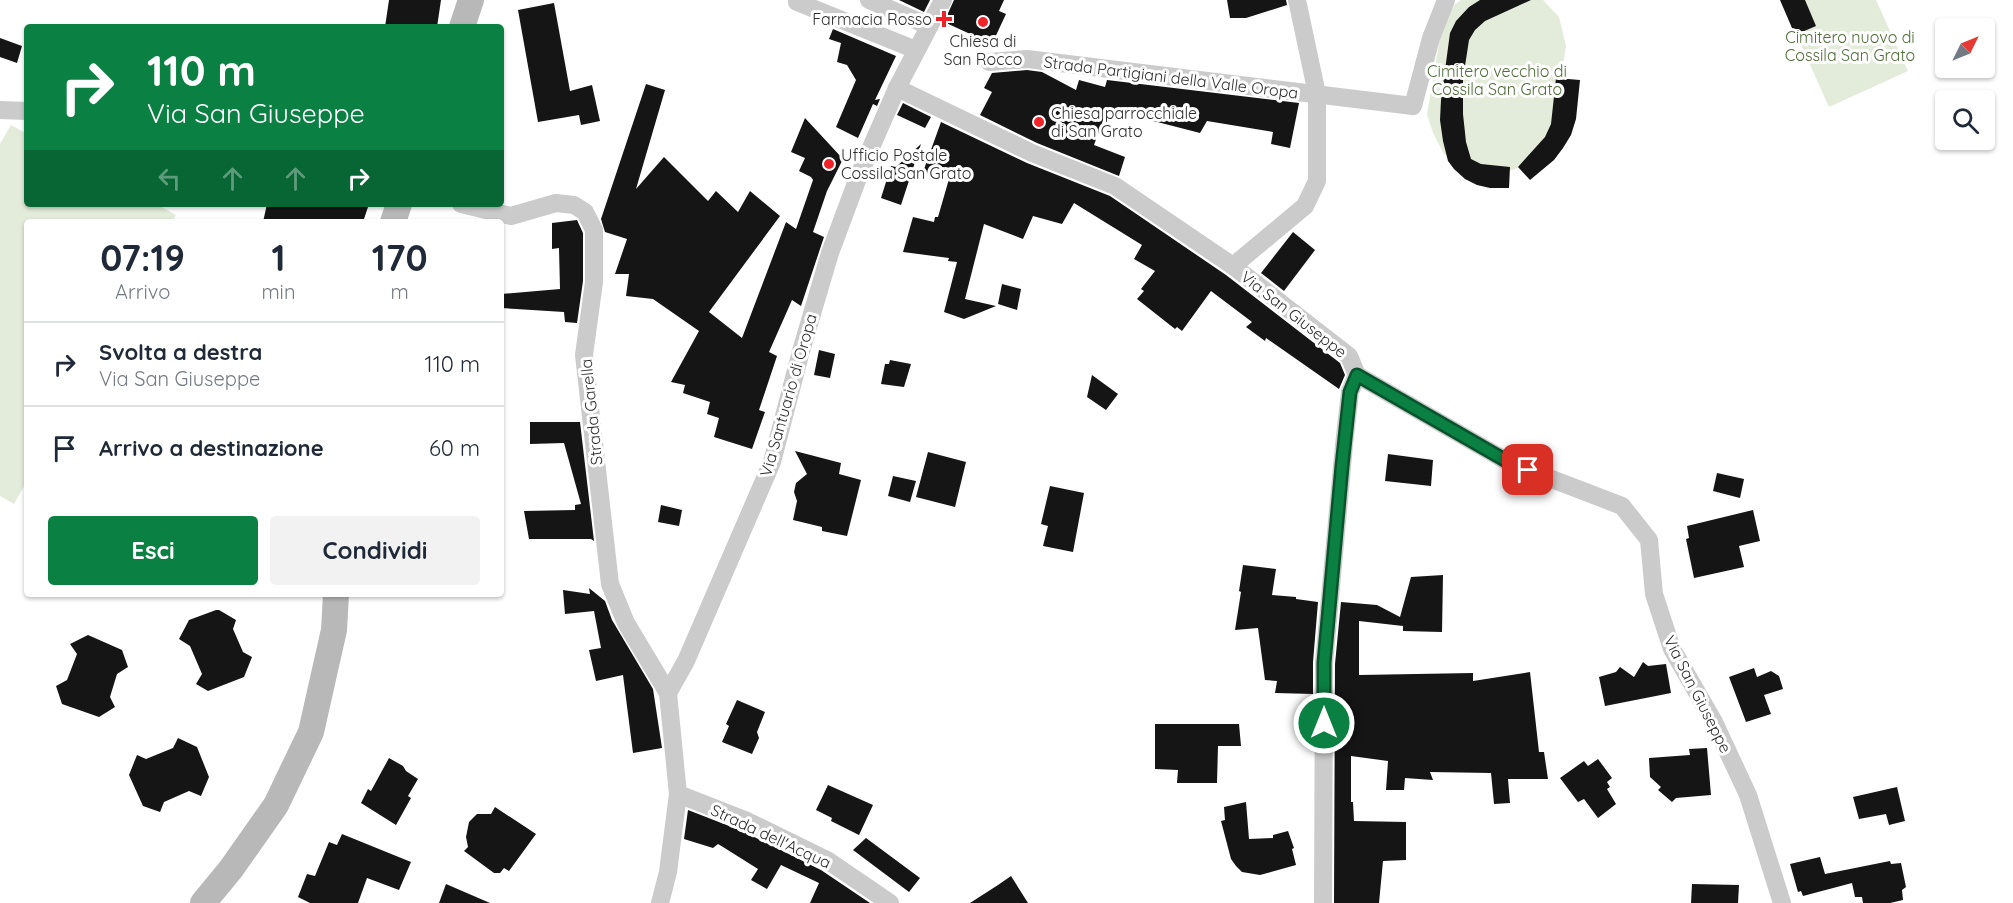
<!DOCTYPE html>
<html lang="it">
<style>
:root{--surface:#fff;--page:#f2f2f3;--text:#1f2937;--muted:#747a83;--line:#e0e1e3;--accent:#0b8043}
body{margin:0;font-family:Quicksand,sans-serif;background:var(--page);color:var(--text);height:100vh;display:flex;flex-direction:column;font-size:22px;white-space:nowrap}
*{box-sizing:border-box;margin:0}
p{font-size:20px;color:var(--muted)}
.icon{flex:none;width:33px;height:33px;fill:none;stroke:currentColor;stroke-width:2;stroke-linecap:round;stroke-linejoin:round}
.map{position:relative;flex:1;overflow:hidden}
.panel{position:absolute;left:24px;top:219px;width:480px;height:378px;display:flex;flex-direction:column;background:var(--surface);border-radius:6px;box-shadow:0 2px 4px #0004}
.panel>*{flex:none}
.top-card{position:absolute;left:24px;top:24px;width:480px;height:183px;border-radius:6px;box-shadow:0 2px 4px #0004;background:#0b8043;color:#fff;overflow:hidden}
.needle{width:39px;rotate:47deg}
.tools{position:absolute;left:1935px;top:18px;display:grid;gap:12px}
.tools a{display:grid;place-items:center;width:60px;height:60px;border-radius:6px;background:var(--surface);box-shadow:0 2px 4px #0004;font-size:30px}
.pin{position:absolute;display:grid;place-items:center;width:51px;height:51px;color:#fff;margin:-26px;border-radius:12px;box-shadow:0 3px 9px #0006}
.me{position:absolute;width:66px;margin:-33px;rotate:0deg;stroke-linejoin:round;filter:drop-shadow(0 0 4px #0008)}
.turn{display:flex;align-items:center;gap:21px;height:126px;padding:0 24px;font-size:27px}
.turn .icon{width:78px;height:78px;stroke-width:2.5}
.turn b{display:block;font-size:42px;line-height:51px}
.lanes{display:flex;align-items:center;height:57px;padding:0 24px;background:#0003;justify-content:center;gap:30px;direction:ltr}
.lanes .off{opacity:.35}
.eta{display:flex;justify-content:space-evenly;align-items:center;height:102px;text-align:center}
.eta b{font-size:36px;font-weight:800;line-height:42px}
.cta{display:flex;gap:12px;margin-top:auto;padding:12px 24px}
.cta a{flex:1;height:69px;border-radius:6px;background:var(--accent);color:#fff;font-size:24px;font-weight:800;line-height:69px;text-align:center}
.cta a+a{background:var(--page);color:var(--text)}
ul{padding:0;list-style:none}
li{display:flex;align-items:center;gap:18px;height:84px;padding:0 24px;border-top:2px solid var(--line)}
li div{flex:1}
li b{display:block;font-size:22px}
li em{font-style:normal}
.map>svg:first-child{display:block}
.green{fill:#e3ecda}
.building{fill:#151515}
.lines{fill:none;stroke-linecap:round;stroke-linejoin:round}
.minor{stroke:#cbcbcb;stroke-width:18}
.secondary{stroke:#b8b8b8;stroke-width:26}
.route-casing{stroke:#07532c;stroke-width:15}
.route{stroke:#0b8043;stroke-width:10}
.poi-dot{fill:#f12328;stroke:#fff;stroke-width:2}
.labels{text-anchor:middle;stroke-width:6;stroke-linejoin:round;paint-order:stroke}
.poi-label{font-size:16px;fill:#2e2e2e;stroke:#fff;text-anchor:start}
.park-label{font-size:16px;fill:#4e6d38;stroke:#fff}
.street-label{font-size:16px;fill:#2e2e2e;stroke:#fff}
</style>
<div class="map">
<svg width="2013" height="903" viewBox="0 0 2013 903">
<rect width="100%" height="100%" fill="#fff"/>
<g class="green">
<path d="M1461,0H1543L1559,17L1566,46L1554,124L1546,148L1523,166L1500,174L1461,168L1444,154L1433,133L1427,114L1442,26L1455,4Z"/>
<path d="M1781,0H1876L1908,71L1829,107Z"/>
<path d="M11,125L27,134V204H156L176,215L172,222H27V481L14,504L0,496V144Z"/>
</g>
<g class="building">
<path d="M389,0H441L437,27H385Z"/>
<path d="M899,0H930L924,12Z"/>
<path d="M954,0H1004L999,11L1006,14L992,44L944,22Z"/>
<path d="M1227,0H1286L1287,5L1246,18H1230Z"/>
<path d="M1480,0H1531L1485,21L1475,30L1469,40L1463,79V114L1466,142L1471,159L1481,164L1510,167L1509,188H1490L1477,185L1465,179L1454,169L1448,161L1443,141L1440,120L1441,100L1450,33L1456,21L1469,7Z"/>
<path d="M1780,0H1805L1816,26L1795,35Z"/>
<path d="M554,3L570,91L592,85L600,121L581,125L579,115L538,122L518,10Z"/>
<path d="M833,29L896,56L875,100L880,99L877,106L873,104L858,138L836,127L856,80L847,65L837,62L841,43L829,39Z"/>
<path d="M0,38L22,46L17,63L0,57Z"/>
<path d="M1027,70L1042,72L1076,90L1079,80L1105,87L1107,80L1299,103L1290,148L1271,144L1273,132L1207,121L1200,133L1107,109L1094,145L1125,157L1119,176L1037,143L980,115L992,92L984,88L992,73Z"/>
<path d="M1556,78L1580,80L1576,119L1571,135L1563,148L1554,160L1530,180L1518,167L1545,137L1551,124Z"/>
<path d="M646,84L665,90L636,189L664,157L708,201L716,191L738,212L750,191L780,216L709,312L742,338L786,222L796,229L813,180L811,177L799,171L805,158L791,152L805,118L843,159L827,191L813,232L824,237L801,306L792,300L769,352L777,356L759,410L765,412L752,449L714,437L719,418L707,414L710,402L683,393L685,385L671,382L699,331L653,299L626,296L629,274H615L627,239L605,232L601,219Z"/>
<path d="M903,103L931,117L925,128L897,115Z"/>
<path d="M941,122L1027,163L1110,196L1226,275L1340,363L1345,375L1339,389L1266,338L1265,341L1246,327L1252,322L1211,291L1182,331L1177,327L1175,329L1137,299L1144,291L1141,289L1155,271L1134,259L1142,245L1074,203L1062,224L1033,216L1023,239L984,224L965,299L996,306L964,319L944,312L957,262L948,261L949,258L903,252L913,217L934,222L935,217H938L949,179L923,172Z"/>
<path d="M921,144L901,205L881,198L891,166L896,167Z"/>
<path d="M267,204H369L363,222H263Z"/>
<path d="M577,220L583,233V281L577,323L565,322L564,312L501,308V294L560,289L559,248L552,249V223Z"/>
<path d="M1293,232L1315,250L1284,291L1261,273Z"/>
<path d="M1002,284L1021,289L1017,310L998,304Z"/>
<path d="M819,350L835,354L830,378L814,375Z"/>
<path d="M890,360L911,364L904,387L881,384L885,364H889Z"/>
<path d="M1092,375L1118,394L1106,410L1087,397Z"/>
<path d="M530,422H580L594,541L591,539H529L524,511L575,510V505L581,504L564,443L530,444Z"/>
<path d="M795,451L841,463L839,474L861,480L847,536L822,531V527L793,520L797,501L794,492L796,483L807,474Z"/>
<path d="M928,452L966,462L955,507L916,497Z"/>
<path d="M1388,454L1433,460L1431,486L1385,481Z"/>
<path d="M1717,473L1744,479L1740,498L1713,491Z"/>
<path d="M893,476L916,481L910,502L888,496Z"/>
<path d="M1050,486L1084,493L1073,552L1043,546L1048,526L1041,524Z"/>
<path d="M661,505L682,510L679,526L658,522Z"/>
<path d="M1753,510L1760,541L1739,546L1744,567L1694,578L1686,539L1689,538L1687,526Z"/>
<path d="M1243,565L1276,569L1272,595L1296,597V599L1318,602L1313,662V694L1275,693L1277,681L1265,680L1258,628L1235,630L1241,592L1239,591Z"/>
<path d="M1443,575L1442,632L1403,631V626L1359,621V675L1473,673V681L1530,672L1539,752H1544L1548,779H1508L1510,803L1494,804L1491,773L1430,772L1433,780L1405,778L1404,790H1386L1388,761L1351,756V802H1353L1354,821L1406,822V860L1383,861L1379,903H1334L1335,664L1341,602L1377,605L1400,617L1411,577Z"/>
<path d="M589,588L605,601L612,620L653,689L662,748L633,753L623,675L596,681L589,650L601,648L594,611L565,614L563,590L590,594Z"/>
<path d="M216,610H219L236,620L233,629L243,652L252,657L244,677L208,691L196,684L202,674L190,646L179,639L189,620Z"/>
<path d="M88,635L122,650L128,667L117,674L110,697L115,707L99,717L62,704L56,686L67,680L77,654L70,644Z"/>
<path d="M1643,662L1648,666L1666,664L1671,693L1605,706L1599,677L1616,672L1620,667L1634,677Z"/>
<path d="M1754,668L1757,677L1771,671L1779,676L1783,689L1764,695L1771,714L1746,722L1729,677Z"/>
<path d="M737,700L765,712L757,732L759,738L752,754L722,742L729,726L726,724Z"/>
<path d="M1155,724H1239L1241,746H1218L1217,783H1177L1178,770L1155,769Z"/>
<path d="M178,738L197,747L209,777L201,796L189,791L164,802L160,812L143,806L129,775L137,755L146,759L173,748Z"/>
<path d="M1707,748L1711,795L1676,798L1672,802L1658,790L1661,787L1650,777L1649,758L1690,755L1689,749Z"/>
<path d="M389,758L403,766L406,771L418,779L408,796L411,798L396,825L361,803L368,789L371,791Z"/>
<path d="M1598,759L1612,778L1607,782L1610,787L1607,789L1616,804L1598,818L1584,799L1578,802L1560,778L1584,761L1588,766Z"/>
<path d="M828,785L873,805L859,835L831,821L832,818L816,810Z"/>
<path d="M1897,787L1905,821L1889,825L1886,814L1859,819L1853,797Z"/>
<path d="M1246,802L1249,839L1273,838V835L1288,831L1294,848L1292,849L1296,865L1260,875L1242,872L1236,866L1231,859L1221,821L1225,820L1224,807Z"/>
<path d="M495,807L536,834L509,871L504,868L500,873H494L464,851L468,847L466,837L469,822L477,814H491Z"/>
<path d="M688,810L742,831L821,870L870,903H810L819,883L781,865L767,889L751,880L758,869L723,847L718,844L713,848L684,839Z"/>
<path d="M342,834L411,862L399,890L367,878L358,903H310L298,897L307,874L315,876L329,842L337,845Z"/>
<path d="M866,838L920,878L909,892L853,850Z"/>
<path d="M1820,857L1825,874L1890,861L1891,864L1901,863L1906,887L1902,890L1903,900L1890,903H1863L1862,897H1855L1852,883L1803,896L1801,891L1798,892L1790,864Z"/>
<path d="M1011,876L1028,903H970L998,885Z"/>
<path d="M446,884L490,903H439Z"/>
<path d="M1692,884L1739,885L1738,903H1691Z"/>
</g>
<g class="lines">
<g class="minor">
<path d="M797,0V2L916,50"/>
<path d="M869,0L929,26"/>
<path d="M989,62L1027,59L1413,106L1431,38L1446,0"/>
<path d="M897,88L1032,153L1115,186L1233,266L1349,356L1357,375L1510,463L1622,506L1649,540L1654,594L1672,649L1714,722L1748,795L1782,903"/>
<path d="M0,110L27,111"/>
<path d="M461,204L511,216L556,203L574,205L585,212L594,230V282L584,355L610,584L626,623L668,693"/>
<path d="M1233,266L1305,206L1317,181V94L1297,0"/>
<path d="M678,794L747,821L827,860L890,903"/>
<path d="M660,903L668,872L678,794L668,693L686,661L772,462L801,351L830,253L859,175L897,88L943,0"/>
<path d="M1323,903L1324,663L1344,445L1350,392L1357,375"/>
</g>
<g class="secondary">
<path d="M462,27L471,0"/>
<path d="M393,222L399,204"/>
<path d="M203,903L231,869L276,805L311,732L334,630L336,594"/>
</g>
</g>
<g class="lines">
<g class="route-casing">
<path id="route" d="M1324,723V663L1342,466L1350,392L1357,375L1510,463L1528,470"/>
</g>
<use href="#route" class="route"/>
</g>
<g class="poi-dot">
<path d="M941 10h6v6h6v6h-6v6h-6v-6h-6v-6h6z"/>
<circle cx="983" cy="22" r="6"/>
<circle cx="1039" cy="122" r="6"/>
<circle cx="829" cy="164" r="6"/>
</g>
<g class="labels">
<g class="poi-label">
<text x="932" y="25" text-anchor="end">Farmacia Rosso</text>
<text x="983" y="47" text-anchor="middle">Chiesa di<tspan x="983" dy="18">San Rocco</tspan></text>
<text x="1051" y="119">Chiesa parrocchiale<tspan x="1051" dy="18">di San Grato</tspan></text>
<text x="841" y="161">Ufficio Postale<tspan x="841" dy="18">Cossila San Grato</tspan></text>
</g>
<g class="park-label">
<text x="1850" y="43">Cimitero nuovo di<tspan x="1850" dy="18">Cossila San Grato</tspan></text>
<text x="1497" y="77">Cimitero vecchio di<tspan x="1497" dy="18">Cossila San Grato</tspan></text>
</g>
<g class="street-label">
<text transform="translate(1171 77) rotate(7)" y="6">Strada Partigiani della Valle Oropa</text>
<text transform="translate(1294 314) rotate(38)" y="6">Via San Giuseppe</text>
<text transform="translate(788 395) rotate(-74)" y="6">Via Santuario di Oropa</text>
<text transform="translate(591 412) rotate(-96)" y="6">Strada Garella</text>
<text transform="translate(1698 694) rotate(63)" y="6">Via San Giuseppe</text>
<text transform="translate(771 836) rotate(25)" y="6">Strada dell'Acqua</text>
</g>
</g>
</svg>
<div class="tools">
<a><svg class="needle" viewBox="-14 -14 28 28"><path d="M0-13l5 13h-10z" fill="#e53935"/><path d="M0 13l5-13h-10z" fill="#747a83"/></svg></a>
<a><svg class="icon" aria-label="search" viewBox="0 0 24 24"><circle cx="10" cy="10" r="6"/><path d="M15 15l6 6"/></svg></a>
</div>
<div class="pin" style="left:1528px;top:470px;background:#d93025"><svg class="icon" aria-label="arrive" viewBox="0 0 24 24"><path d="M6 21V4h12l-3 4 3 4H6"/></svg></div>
<svg class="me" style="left:1324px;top:723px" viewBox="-20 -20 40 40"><circle r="17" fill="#0b8043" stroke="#fff" stroke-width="3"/><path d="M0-11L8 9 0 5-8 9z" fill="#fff"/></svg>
<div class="top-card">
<div class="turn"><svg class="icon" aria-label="right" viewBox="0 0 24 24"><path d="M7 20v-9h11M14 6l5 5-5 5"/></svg><div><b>110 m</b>Via San Giuseppe</div></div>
<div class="lanes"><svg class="icon off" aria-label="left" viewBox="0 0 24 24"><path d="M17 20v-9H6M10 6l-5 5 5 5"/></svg><svg class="icon off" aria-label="ahead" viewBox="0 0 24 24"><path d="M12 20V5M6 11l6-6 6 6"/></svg><svg class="icon off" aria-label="ahead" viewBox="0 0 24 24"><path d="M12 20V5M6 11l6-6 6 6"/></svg><svg class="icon" aria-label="right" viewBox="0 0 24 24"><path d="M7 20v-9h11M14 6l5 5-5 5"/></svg></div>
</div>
<section class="panel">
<div class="eta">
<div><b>07:19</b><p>Arrivo</p></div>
<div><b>1</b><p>min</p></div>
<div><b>170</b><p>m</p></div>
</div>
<ul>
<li><svg class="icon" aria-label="right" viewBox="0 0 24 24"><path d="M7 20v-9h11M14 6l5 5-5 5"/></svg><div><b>Svolta a destra</b><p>Via San Giuseppe</p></div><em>110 m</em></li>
<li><svg class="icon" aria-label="arrive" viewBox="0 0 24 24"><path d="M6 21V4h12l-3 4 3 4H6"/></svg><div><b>Arrivo a destinazione</b></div><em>60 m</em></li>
</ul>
<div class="cta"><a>Esci</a><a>Condividi</a></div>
</section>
</div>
